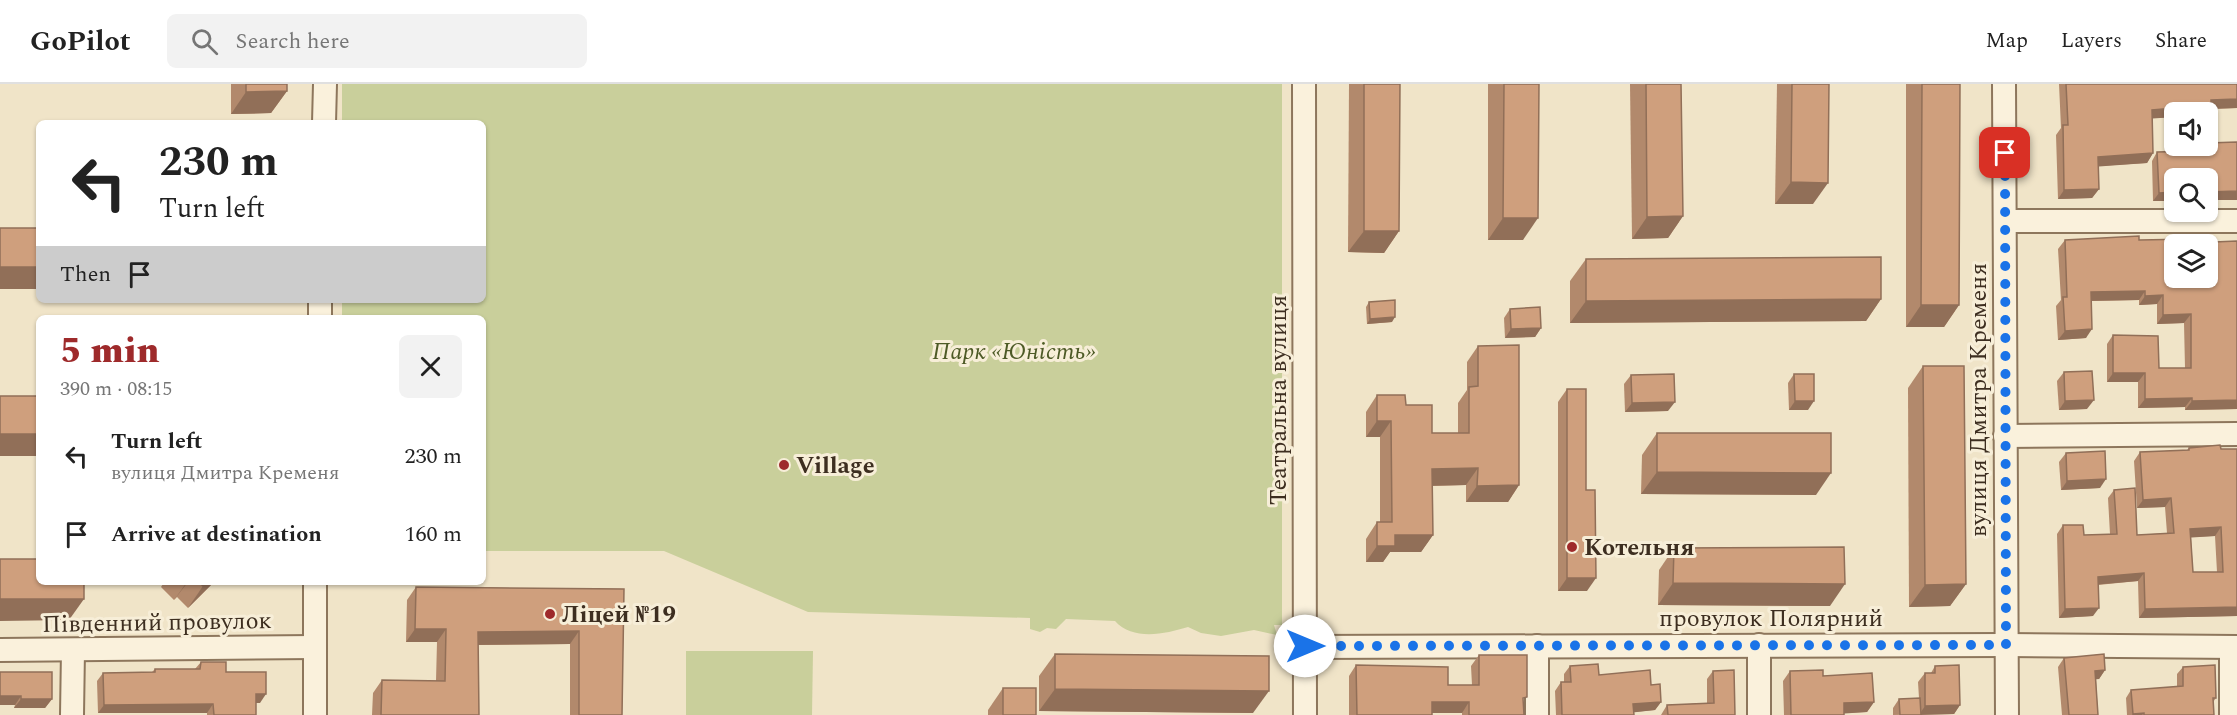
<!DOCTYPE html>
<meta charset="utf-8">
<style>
:root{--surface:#fff;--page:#f2f2f2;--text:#222;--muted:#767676;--line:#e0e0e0;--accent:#9e2a2b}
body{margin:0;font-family:Spectral,serif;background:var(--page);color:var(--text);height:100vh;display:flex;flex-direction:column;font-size:22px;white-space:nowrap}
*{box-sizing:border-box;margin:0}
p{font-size:20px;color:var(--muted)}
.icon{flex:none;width:33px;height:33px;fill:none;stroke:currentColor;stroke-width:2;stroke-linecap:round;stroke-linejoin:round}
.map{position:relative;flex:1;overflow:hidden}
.panel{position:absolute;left:36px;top:231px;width:450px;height:270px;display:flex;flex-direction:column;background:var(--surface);border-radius:9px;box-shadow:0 2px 4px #0004}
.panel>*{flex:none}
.guide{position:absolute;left:36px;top:36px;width:450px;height:183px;border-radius:9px;box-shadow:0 2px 4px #0004;background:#fff;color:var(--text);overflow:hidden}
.buttons{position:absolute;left:2164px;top:18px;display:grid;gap:12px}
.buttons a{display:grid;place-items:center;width:54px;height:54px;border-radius:9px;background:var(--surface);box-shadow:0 2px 4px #0004;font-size:30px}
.pin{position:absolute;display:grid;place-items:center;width:51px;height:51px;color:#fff;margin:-26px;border-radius:12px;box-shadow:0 3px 9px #0006}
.me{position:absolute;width:66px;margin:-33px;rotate:90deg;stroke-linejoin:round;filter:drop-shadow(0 0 4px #0008)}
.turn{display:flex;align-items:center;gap:21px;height:126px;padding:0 24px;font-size:27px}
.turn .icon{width:78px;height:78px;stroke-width:2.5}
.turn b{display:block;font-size:42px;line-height:51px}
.then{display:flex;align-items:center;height:57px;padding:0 24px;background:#0003;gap:12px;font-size:22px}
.round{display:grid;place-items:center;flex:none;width:63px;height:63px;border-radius:9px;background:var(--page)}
.headline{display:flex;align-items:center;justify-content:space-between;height:102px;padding:0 24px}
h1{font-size:36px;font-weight:800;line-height:45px;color:var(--accent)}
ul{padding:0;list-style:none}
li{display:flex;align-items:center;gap:18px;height:78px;padding:0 24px}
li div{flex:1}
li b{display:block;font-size:22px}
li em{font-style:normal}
header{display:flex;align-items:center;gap:36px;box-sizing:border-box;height:84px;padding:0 30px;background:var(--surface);border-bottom:2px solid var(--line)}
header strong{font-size:28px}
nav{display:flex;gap:33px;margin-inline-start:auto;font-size:21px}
.search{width:420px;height:54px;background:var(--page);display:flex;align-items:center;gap:15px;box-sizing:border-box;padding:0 21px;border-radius:9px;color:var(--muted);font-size:22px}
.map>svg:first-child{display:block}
.green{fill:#c9cf9b}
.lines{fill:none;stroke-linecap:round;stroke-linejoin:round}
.minor-casing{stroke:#8d765c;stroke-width:26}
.minor{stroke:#faf1dc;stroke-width:22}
.wall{fill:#b2896c;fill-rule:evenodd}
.shaded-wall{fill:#916f58}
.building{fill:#cf9f7d;stroke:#916f58;stroke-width:1.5;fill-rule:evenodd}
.route{stroke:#1a73e8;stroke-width:10;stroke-dasharray:0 18}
.poi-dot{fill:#9e2a2b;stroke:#f7eed8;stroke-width:2}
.labels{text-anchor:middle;stroke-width:6;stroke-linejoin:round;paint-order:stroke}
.park-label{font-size:24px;font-style:italic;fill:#4d5a26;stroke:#f7eed8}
.street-label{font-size:24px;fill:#3d2e20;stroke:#f7eed8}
.poi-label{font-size:24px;font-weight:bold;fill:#3d2e20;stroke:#f7eed8;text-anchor:start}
</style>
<header>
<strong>GoPilot</strong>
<div class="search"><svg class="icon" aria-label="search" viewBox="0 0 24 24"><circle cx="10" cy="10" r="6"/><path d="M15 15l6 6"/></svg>Search here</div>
<nav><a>Map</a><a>Layers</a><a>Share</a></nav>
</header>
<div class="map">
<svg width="2237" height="631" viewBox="0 0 2237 631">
<rect width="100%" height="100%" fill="#f0e4c8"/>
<g class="green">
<path d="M342,0H1282V541H1274L1277,551L1254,546L1221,552L1201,549L1188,543C1165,550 1133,557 1115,537L1066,535L1056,545L1047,544L1040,548L1030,545V534L808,528L664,467H483V234H342V216H483V39H342Z"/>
<path d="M686,567H813L812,631H686Z"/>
</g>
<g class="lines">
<g class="minor-casing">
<g id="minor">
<path d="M1304,0L1305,631"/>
<path d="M2004,0L2007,631"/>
<path d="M324,39L325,0"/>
<path d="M2005,137H2237"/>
<path d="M320,234V216"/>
<path d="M2005,352L2237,350"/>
<path d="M315,498V631"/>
<path d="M1759,561V631"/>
<path d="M1537,562V631"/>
<path d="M1305,563L2006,561L2237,563"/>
<path d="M2231,563V631"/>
<path d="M0,566L315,563"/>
<path d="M72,631L73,566"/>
</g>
</g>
<use href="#minor" class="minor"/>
</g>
<g class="wall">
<path d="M231,0H287V7L271,29L231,30Z"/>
<path d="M1349,0H1400L1399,147L1384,169L1348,168Z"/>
<path d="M1488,0H1539L1523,156H1488Z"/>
<path d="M1630,0H1681L1683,132L1668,154L1632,155Z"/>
<path d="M1777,0H1829L1813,120H1775Z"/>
<path d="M1906,0H1960L1959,221L1944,243H1906Z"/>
<path d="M2059,0H2237V24L2209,25L2175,28V33L2152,34L2153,69L2147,79L2098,82L2099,105L2092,114L2058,115L2056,51L2061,44Z"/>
<path d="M2197,62H2208L2175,94V117H2153L2152,77L2157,68L2193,67Z"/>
<path d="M2065,156H2139L2192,159L2237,157V325L2185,326V323L2138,324V298H2107V260L2113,251L2159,284H2185L2184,239L2157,240V220L2139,221V216L2091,217L2086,254L2058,256L2056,222L2061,216L2058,165Z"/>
<path d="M1586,175L1881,215L1866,237L1570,239V197Z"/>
<path d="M1369,218L1392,238L1367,240L1366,223Z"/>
<path d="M1510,225L1541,244L1535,253L1505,254L1504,234Z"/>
<path d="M1478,262L1519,401L1508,418H1466V401L1432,402L1433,451L1421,468H1390L1383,478H1366V455L1377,438H1380V353H1366V328L1377,311L1406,321L1432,349H1458V319L1467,306V278Z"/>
<path d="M1923,282L1966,500L1950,522L1909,523L1908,304Z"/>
<path d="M2064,288L2087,325L2059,326L2057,297Z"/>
<path d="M1794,290L1808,326H1789L1788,299Z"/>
<path d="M1631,291L1668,327L1625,328L1624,300Z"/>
<path d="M1567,305L1586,406L1587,507H1558V318Z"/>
<path d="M1657,349L1816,411L1641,410L1642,371Z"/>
<path d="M2220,361L2237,532L2139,534L2138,497L2098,501L2093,532L2059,534L2057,450L2063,441L2084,451L2110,450L2108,414L2114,406L2137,451L2167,449L2165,423L2137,424L2134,377L2140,368L2187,366L2189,364ZM2215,452L2217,488H2193L2191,453Z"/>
<path d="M2066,369L2100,404L2061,406L2059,378Z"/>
<path d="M1674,464L1830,522L1658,521L1659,486Z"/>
<path d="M162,498H214L188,524L177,513L174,516L161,503L163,500Z"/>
<path d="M416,503L624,505L622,631H570V560L478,561L479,631H372L373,609L382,596L436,597L437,558H406L407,516Z"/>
<path d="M1055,570L1253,629L1039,627V592Z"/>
<path d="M1479,571L1523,619L1524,631H1462V629H1432V631H1349V592L1356,581L1448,601H1472L1471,582Z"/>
<path d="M2064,574L2105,586L2099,595H2096L2098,631H2062L2058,583Z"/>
<path d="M201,578L226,588L260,619H256V631H207V629H98L97,597L103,589L152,588L155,585H195Z"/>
<path d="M1570,582L1599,591L1651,601L1661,618L1655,626L1634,628V631H1556L1555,607L1561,598H1564V590Z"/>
<path d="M1935,582L1960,621L1954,630L1893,631V624L1899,615L1919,614L1918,598L1925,589H1931Z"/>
<path d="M2183,583L2216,614L2213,618L2214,631H2127L2126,614L2131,606L2177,603V590Z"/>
<path d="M1713,587L1735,631H1661L1667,621L1707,619V595Z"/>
<path d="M1790,587L1823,592L1874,618L1867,628L1844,629V631H1784L1783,597Z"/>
<path d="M0,588L52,615L45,624H14L15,621H0Z"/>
<path d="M1003,604L1036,631H988V626Z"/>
</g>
<g class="shaded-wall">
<path d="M287,7L271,29L231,30L246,8Z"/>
<path d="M2237,15V24L2209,25L2206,28H2175V33L2145,35L2152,26L2211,16Z"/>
<path d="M2153,69L2147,79L2092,83L2098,73Z"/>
<path d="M1791,98L1828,99L1813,120H1775Z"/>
<path d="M2099,105L2092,114L2058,115L2064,106Z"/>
<path d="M2237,107V116H2208V108Z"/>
<path d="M2175,108V117H2153L2159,109Z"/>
<path d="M1683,132L1668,154L1632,155L1647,133Z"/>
<path d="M1503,134H1538L1523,156H1488Z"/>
<path d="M1364,147H1399L1384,169L1348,168Z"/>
<rect x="0" y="183" width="39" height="22"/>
<path d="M2145,207L2139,216L2084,217L2091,208Z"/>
<path d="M2163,211L2157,220L2139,221L2145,212Z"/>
<path d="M1881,215L1866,237L1570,239L1586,217Z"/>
<path d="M1921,221H1959L1944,243H1906Z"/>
<path d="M2191,230L2184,239L2157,240L2163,231Z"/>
<path d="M1395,233L1392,238L1367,240L1370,235Z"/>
<path d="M1541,244L1535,253L1505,254L1511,245Z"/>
<path d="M2092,245L2086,254L2058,256L2065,247Z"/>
<path d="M2113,289H2145L2138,298H2107Z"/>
<path d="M2192,314L2185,323L2138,324L2145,315Z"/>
<path d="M2094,316L2087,325L2059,326L2065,317Z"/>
<path d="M2237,316V325L2185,326L2192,317Z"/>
<path d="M1795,317H1814L1808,326H1789Z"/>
<path d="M1675,318L1668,327L1625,328L1632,319Z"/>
<path d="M1377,337H1391L1380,353H1366Z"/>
<rect x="0" y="350" width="39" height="22"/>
<path d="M1478,384L1466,401L1420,402L1432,385Z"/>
<path d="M1657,388L1831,389L1816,411L1641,410Z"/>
<path d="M2106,395L2100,404L2061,406L2067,397Z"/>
<path d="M1519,401L1508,418H1466L1477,402Z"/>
<path d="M2171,414L2165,423L2137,424L2143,416Z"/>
<path d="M2221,443L2215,452L2184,454L2190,445Z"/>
<path d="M1395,451H1433L1421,468H1390L1383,478H1366L1377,462Z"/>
<path d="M2144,489L2138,497L2092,501L2098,493Z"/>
<path d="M1567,494H1596L1587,507H1558Z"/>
<path d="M187,498H188L174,516Z"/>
<path d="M208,498H214L188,524L203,502Z"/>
<path d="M1673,499L1845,500L1830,522L1658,521Z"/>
<path d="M1966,500L1950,522L1909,523L1925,501Z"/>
<path d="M0,515H84L69,536L0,537Z"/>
<path d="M2237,523V532L2139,534L2145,525Z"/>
<path d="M2099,524L2093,532L2059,534L2065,525Z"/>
<path d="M415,545H446L437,558H406Z"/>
<path d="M579,547L570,560L469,561L478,548Z"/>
<path d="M2105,586L2099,595L2089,596L2095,587Z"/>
<path d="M1055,605L1269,607L1253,629L1039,627Z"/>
<path d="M256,610H266L260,619H250Z"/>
<path d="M0,612H21L15,621H0Z"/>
<path d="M21,615H52L45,624H14Z"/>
<path d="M1432,618H1469L1462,629H1424Z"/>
<path d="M1661,618L1655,626L1628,629L1633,620Z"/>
<path d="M1874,618L1867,628L1837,630L1844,619Z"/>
<path d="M213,620L207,629H98L104,621Z"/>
<path d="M1960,621L1954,630L1919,631L1925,622Z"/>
<path d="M2144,629L2142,631H2132L2133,630Z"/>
</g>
<g class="building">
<path d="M246,0H287V7L246,8Z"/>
<path d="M1364,0H1400L1399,147H1364Z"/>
<path d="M1504,0H1539L1538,134H1503Z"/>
<path d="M1646,0H1681L1683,132L1647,133Z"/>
<path d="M1792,0H1829L1828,99L1791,98Z"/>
<path d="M1922,0H1960L1959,221H1921Z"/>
<path d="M2066,0H2237V15L2211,16V21L2152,26L2153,69L2098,73L2099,105L2064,106L2063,41H2068Z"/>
<path d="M2237,58V107L2208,108V94H2175V108L2159,109L2157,68L2199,67V62H2208V59Z"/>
<rect x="0" y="144" width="39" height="39"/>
<path d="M2139,152V156L2192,155V159L2237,157V316L2192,317V314L2145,315V289H2113V251L2158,252L2159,284H2191V230L2163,231V211L2145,212V207L2091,208L2092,245L2065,247L2063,213H2067L2065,156ZM2175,160H2208V194H2175Z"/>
<path d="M1881,173V215L1586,217V175Z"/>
<path d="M1395,216V233L1370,235L1369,218Z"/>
<path d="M1540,223L1541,244L1511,245L1510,225Z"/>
<path d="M1519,261V401L1477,402L1478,384L1432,385L1433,451H1395V462H1377V438H1392L1391,337H1377V311H1405L1406,321H1432V349H1469V303L1478,302V262Z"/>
<path d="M1923,282H1964L1966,500L1925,501Z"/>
<path d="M2092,287L2094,316L2065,317L2064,288Z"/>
<path d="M1674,290L1675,318L1632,319L1631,291Z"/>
<path d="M1794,290H1814V317H1795Z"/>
<path d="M1567,305H1586V406H1595L1596,494H1567Z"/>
<rect x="0" y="312" width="39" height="38"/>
<path d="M1657,349H1831V389L1657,388Z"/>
<path d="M2220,361L2221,365H2237V523L2145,525L2144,489L2098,493L2099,524L2065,525L2063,441H2083L2084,451L2117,450L2114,406L2135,404L2137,451L2174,449L2171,414L2143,416L2140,368L2189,366V364ZM2221,443L2223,488H2193L2190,445Z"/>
<path d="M2105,367L2106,395L2067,397L2066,369Z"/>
<path d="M1844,463L1845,500L1673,499L1674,464Z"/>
<path d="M0,475H39V498H84V515H0Z"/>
<path d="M199,498H208L203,502Z"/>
<path d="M416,503L624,505L622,631H579V547L478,548L479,631H381L382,596L445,597L446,545H415Z"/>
<path d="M1055,570L1269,572V607L1055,605Z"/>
<path d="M2104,570L2105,586L2095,587L2098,631H2069L2064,574Z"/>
<path d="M1479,571H1527V613L1523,614L1524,631H1469V618H1432V631H1357L1356,581L1448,583V601H1479Z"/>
<path d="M201,578H226V588H266V610H256V631H214L213,620L104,621L103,589L155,588V585H200Z"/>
<path d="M1598,580L1599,591L1650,586L1651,601L1660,600L1661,618L1633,620L1634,631H1562L1561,598H1571L1570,582Z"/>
<path d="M1959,581L1960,621L1925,622V589H1935V582Z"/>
<path d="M2215,581L2216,614H2213L2214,631H2144V629L2133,630L2131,606L2183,602V583Z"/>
<path d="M1734,586L1735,631H1668L1667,621L1714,619L1713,587Z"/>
<path d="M1823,586V592L1872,589L1874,618L1844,619V631H1791L1790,587Z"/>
<path d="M0,588H52V615H21V612H0Z"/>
<rect x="1003" y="604" width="33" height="27"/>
<path d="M1920,614L1921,631H1900L1899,615Z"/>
</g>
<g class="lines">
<path class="route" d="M1305,562L2006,561L2005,69"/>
</g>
<g class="poi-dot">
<circle cx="784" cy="381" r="6"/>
<circle cx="1572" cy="463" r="6"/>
<circle cx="550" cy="530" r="6"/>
</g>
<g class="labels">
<g class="park-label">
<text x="1014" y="275">Парк «Юність»</text>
</g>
<g class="street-label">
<text transform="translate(1278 316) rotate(-90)" y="8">Театральна вулиця</text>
<text transform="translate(1978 316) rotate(-90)" y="8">вулиця Дмитра Кременя</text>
<text x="1771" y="542">провулок Полярний</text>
<text transform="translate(157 538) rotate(-1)" y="8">Південний провулок</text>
</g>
<g class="poi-label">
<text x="796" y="389">Village</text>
<text x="1584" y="471">Котельня</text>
<text x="562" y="538">Ліцей №19</text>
</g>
</g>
</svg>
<div class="buttons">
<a><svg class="icon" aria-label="sound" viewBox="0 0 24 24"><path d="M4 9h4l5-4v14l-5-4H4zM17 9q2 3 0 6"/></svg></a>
<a><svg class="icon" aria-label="search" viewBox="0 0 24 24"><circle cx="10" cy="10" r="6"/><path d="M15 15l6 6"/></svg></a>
<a><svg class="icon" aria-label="layers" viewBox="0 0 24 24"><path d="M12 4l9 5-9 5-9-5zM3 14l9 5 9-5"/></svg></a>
</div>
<div class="pin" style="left:2005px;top:69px;background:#d93025"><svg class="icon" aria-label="arrive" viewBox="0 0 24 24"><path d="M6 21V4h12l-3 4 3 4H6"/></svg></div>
<svg class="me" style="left:1305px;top:562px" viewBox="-20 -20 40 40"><circle r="19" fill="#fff"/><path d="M0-13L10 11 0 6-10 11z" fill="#1a73e8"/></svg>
<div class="guide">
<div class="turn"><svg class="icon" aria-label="left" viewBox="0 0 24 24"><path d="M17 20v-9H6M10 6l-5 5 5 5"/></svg><div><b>230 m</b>Turn left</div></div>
<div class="then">Then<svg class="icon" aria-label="arrive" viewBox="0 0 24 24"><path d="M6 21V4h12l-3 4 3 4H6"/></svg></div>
</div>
<section class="panel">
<div class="headline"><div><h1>5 min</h1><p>390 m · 08:15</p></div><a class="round"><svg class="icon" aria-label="close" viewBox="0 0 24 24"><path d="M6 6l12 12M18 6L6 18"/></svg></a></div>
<ul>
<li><svg class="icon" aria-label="left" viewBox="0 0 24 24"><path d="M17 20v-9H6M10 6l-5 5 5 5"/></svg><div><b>Turn left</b><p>вулиця Дмитра Кременя</p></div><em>230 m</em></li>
<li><svg class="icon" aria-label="arrive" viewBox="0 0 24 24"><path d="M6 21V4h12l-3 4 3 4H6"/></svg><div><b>Arrive at destination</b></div><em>160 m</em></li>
</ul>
</section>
</div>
